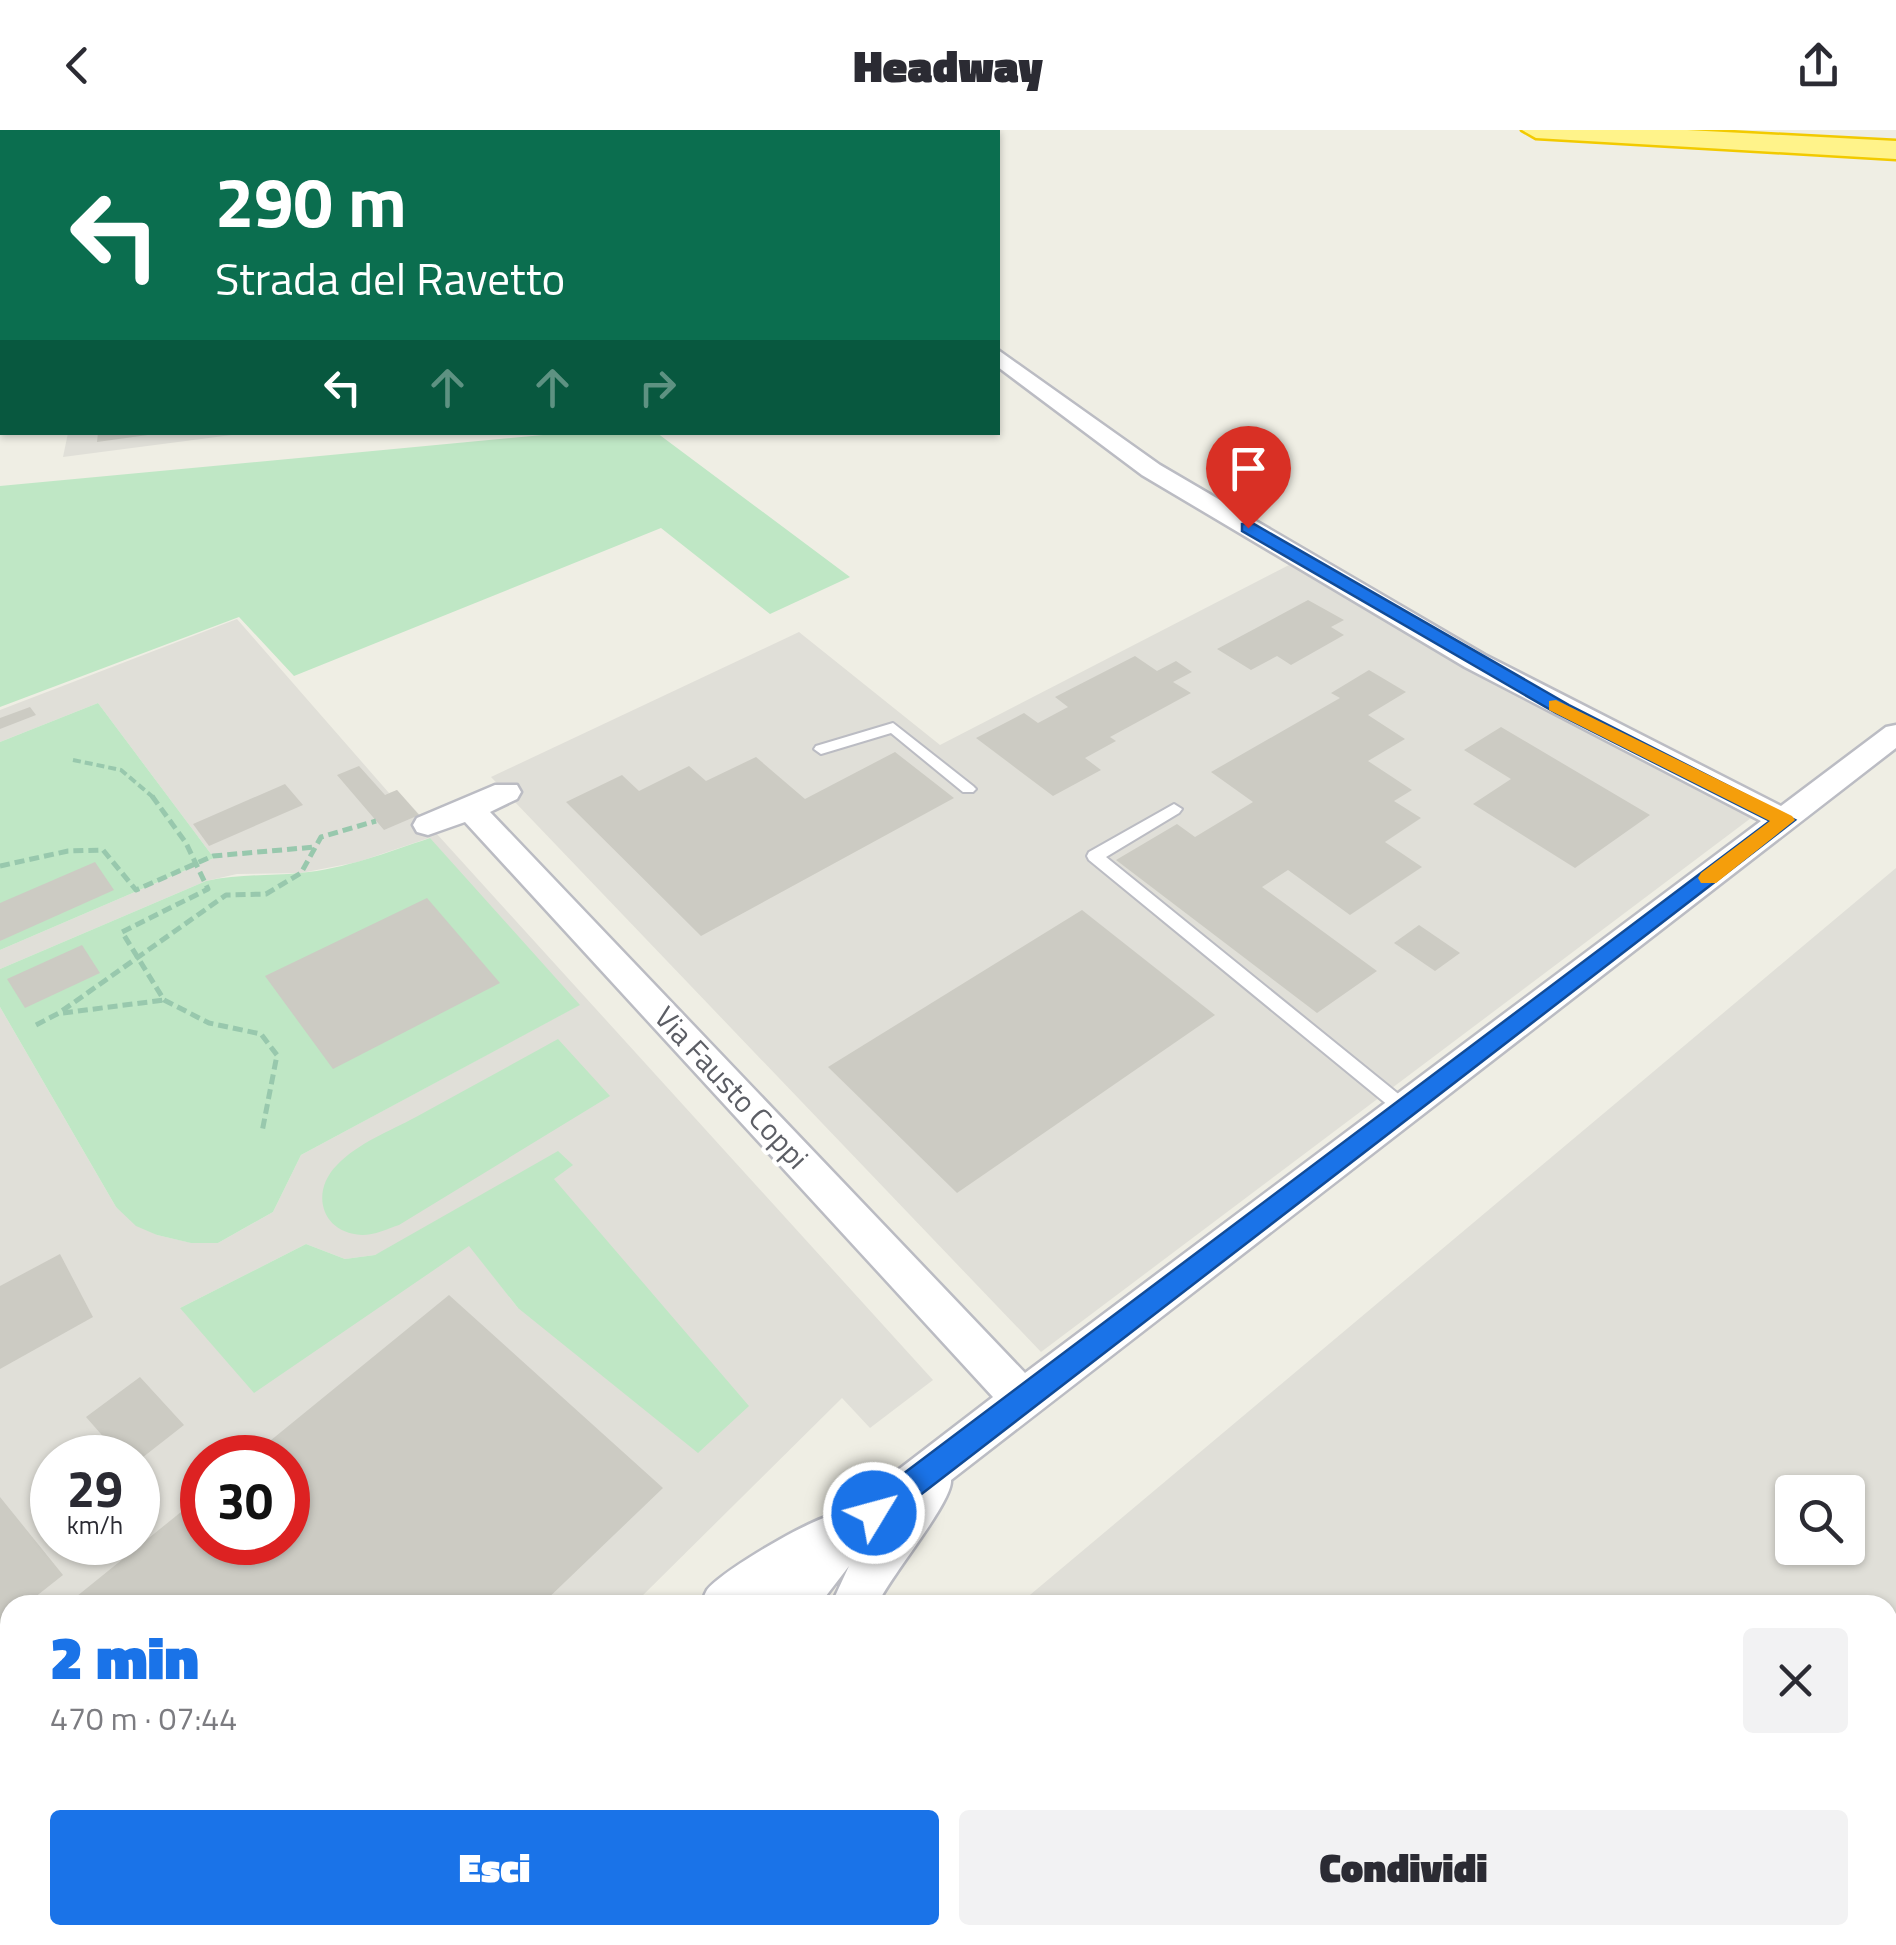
<!DOCTYPE html>
<html lang="it">
<meta charset="utf-8">
<style>
:root{--surface:#fff;--page:#f2f2f3;--text:#2b2b33;--muted:#7c7c81;--accent:#1a73e8}
body{margin:0;font-family:"Titillium Web",sans-serif;background:var(--page);color:var(--text);height:100vh;display:flex;flex-direction:column;font-size:38px;white-space:nowrap}
*{box-sizing:border-box;margin:0}
p{font-size:32px;color:var(--muted)}
.icon{flex:none;width:55px;height:55px;fill:none;stroke:currentColor;stroke-width:2;stroke-linecap:round;stroke-linejoin:round}
.map{position:relative;flex:1;overflow:hidden}
.panel{position:absolute;left:0px;top:1465px;width:1898px;height:350px;display:flex;flex-direction:column;background:var(--surface);border-radius:30px 30px 0 0;box-shadow:0 2px 8px #0004}
.panel>*{flex:none}
.top-card{position:absolute;left:0px;top:0px;width:1000px;height:305px;box-shadow:0 2px 8px #0004;background:#0b6e4f;color:#fff;overflow:hidden}
.tools{position:absolute;left:1775px;top:1345px;display:grid;gap:20px}
.tools a{display:grid;place-items:center;width:90px;height:90px;border-radius:10px;background:var(--surface);box-shadow:0 2px 8px #0004;font-size:50px}
.speed{position:absolute;left:30px;top:1305px;display:flex;gap:20px;font-size:50px;font-weight:700;text-align:center}
.speed>*{display:grid;place-content:center;width:130px;height:130px;border-radius:50%;background:var(--surface);box-shadow:0 2px 8px #0004;line-height:1}
.speed small{font-size:25px;font-weight:400}
.speed .limit{border:15px solid #d22;background:#fff;color:#111}
.pin{position:absolute;display:grid;place-items:center;width:85px;height:85px;color:#fff;margin:-102px -42px;border-radius:50% 50% 50% 0;rotate:-45deg;box-shadow:0 0 10px #0007}
.pin .icon{rotate:45deg}
.me{position:absolute;width:110px;margin:-55px;rotate:53deg;stroke-linejoin:round;filter:drop-shadow(0 0 8px #0008)}
.turn{display:flex;align-items:center;gap:35px;height:210px;padding:0 50px;font-size:45px}
.turn .icon{width:130px;height:130px;stroke-width:2.5}
.turn b{display:block;font-size:70px;line-height:85px}
.lanes{display:flex;align-items:center;height:95px;padding:0 50px;background:#0003;justify-content:center;gap:50px;direction:ltr}
.lanes .off{opacity:.35}
.round{display:grid;place-items:center;flex:none;width:105px;height:105px;border-radius:10px;background:var(--page)}
.summary{display:flex;align-items:center;justify-content:space-between;height:170px;padding:0 50px}
h1{font-size:60px;font-weight:800;line-height:75px;color:var(--accent)}
.action{display:flex;gap:20px;margin-top:auto;padding:20px 50px}
.action a{flex:1;height:115px;border-radius:10px;background:var(--accent);color:#fff;font-size:40px;font-weight:800;line-height:115px;text-align:center}
.action a+a{background:var(--page);color:var(--text)}
header{display:flex;justify-content:space-between;align-items:center;height:130px;padding:0 50px;background:var(--surface);font-size:45px;font-weight:800}
.map>svg:first-child{display:block}
.industrial{fill:#e0dfd8;fill-rule:evenodd}
.green{fill:#bfe7c5}
.building{fill:#cccbc3}
.lines{fill:none;stroke-linecap:round;stroke-linejoin:round}
.service-casing{stroke:#bbbcc3;stroke-width:4}
.minor-casing{stroke:#bbbcc3;stroke-width:5}
.motorway-casing{stroke:#f2ca00;stroke-width:5}
.path-far1{stroke:#98c8ad;stroke-width:4;stroke-dasharray:8 4;stroke-linecap:butt}
.path{stroke:#98c8ad;stroke-width:5;stroke-dasharray:10 5;stroke-linecap:butt}
.service{fill:#fff;fill-rule:evenodd}
.minor{fill:#fff;fill-rule:evenodd}
.motorway{fill:#fff38a;fill-rule:evenodd}
.route{fill:#1a73e8;stroke:#114b97;stroke-width:2.5}
.slow{fill:#f59e0b}
.labels{text-anchor:middle;stroke-width:8;stroke-linejoin:round;paint-order:stroke}
.street-label{font-size:30px;fill:#5c5e65;stroke:#fff}
</style>
<header><svg class="icon" aria-label="back" viewBox="0 0 24 24"><path d="M15 5l-7 7 7 7"/></svg>Headway<svg class="icon" aria-label="share" viewBox="0 0 24 24"><path d="M12 15V3M7 8l5-5 5 5M5 13v7h14v-7"/></svg></header>
<div class="map">
<svg width="1896" height="1815" viewBox="0 0 1896 1815">
<rect width="100%" height="100%" fill="#efeee4"/>
<g class="industrial">
<path d="M0,0H342L2,2L0,205Z"/>
<path d="M68,303H247L63,327Z"/>
<path d="M1293,433L1555,585L1755,685L1041,1222L491,647L799,502L940,615Z"/>
<path d="M237,489L389,663L397,660L933,1250L870,1298L842,1268L633,1475H10V1805H301L291,1815H0V877L116,1077L157,1105L192,1113H218L273,1082L301,1025L579,875L429,708L358,732L301,743L237,744L206,751L0,839V820L214,728L98,573L0,612V580ZM553,1048L518,1178L469,1115L180,1178L306,1114L345,1129L375,1125ZM52,1328H138V1412H52ZM202,1328H288V1412H202Z"/>
<path d="M1896,738V1815H1067L1063,1805H1888V1475H1018ZM1848,1362V1418H1792V1362Z"/>
</g>
<g class="green">
<path d="M575,302L657,303L850,447L770,484L661,398L294,546L239,487L0,577V356Z"/>
<path d="M98,573L214,728L0,820V612Z"/>
<path d="M430,708L580,875L301,1025L273,1082L218,1113H191L157,1105L136,1096L116,1077L0,877V839L206,751C238,744 268,746 300,743C345,739 388,722 430,708Z"/>
<path d="M558,909L610,966L399,1095C387,1099 375,1105 362,1105C321,1103 310,1062 337,1035C358,1013 390,1001 416,987C463,961 511,935 558,909Z"/>
<path d="M558,1021L573,1035L554,1049L749,1276L698,1323L518,1178L469,1116L254,1263L180,1178L306,1114L345,1129L375,1125Z"/>
<path d="M518,1805H672L670,1815H517Z"/>
<path d="M731,1805H885L884,1815H729Z"/>
</g>
<g class="building">
<path d="M98,302H148V305L97,312Z"/>
<path d="M1308,470L1344,490L1331,497L1344,505L1291,535L1277,526L1251,540L1217,519Z"/>
<path d="M1135,526L1157,541L1176,531L1192,542L1173,552L1191,563L1110,607L1116,611L1085,628L1101,640L1053,666L976,608L1024,583L1038,593L1068,577L1055,567Z"/>
<path d="M1369,540L1406,562L1368,585L1405,609L1368,631L1412,660L1394,671L1421,688L1385,712L1422,737L1350,785L1288,740L1262,757L1377,841L1317,883L1116,730L1177,694L1195,707L1253,672L1211,642L1340,568L1331,563Z"/>
<path d="M30,577L36,585L0,599V588Z"/>
<path d="M1501,597L1650,685L1575,738L1473,674L1511,649L1464,620Z"/>
<path d="M895,622L954,668L701,806L566,672L622,645L639,661L689,636L706,651L756,627L805,669Z"/>
<path d="M359,636L385,665L397,660L419,685L384,700L337,645Z"/>
<path d="M285,654L303,675L209,716L193,694Z"/>
<path d="M95,732L114,760L0,811V773Z"/>
<path d="M427,768L500,853L333,939L265,846Z"/>
<path d="M1082,780L1215,885L957,1063L828,937Z"/>
<path d="M1419,795L1460,823L1435,841L1394,813Z"/>
<path d="M82,815L100,843L25,878L7,849Z"/>
<path d="M60,1124L93,1187L0,1239V1156Z"/>
<path d="M449,1165L663,1358L541,1475H66L202,1365V1412H288V1328H249Z"/>
<path d="M140,1247L184,1295L138,1331V1328H122L86,1287Z"/>
<path d="M0,1367L63,1445L25,1475H10V1487L0,1495Z"/>
<path d="M10,1521V1805H198L188,1815H0V1529Z"/>
</g>
<g class="lines">
<g class="service-casing">
<g id="service">
<path d="M893,593L973,656L976,659L973,662H963L891,603L821,624L814,619L816,616Z"/>
<path d="M1174,674L1182,679L1179,683L1106,727L1412,975L1415,980L1412,985H1400L1089,730L1087,726L1089,722Z"/>
</g>
</g>
<g class="minor-casing">
<g id="minor">
<path d="M96,0H114L115,2H97Z"/>
<path d="M2,55V67L0,68V56Z"/>
<path d="M2,204V218L0,219V205Z"/>
<path d="M998,220L1160,335L1485,525L1781,676L1886,597L1896,595V618L951,1350C953,1372 890,1446 877,1475H831L849,1436L819,1475H768L771,1468L761,1475H701C703,1470 704,1465 707,1460C721,1441 819,1383 842,1383L993,1267L465,692L428,705L417,702L413,695L417,688L495,655H517L521,662L517,669L490,682L1025,1243L1761,691L1465,537L1142,345L998,237Z"/>
<path d="M437,1805H521L520,1815H433Z"/>
<path d="M672,1805H724L722,1815H670Z"/>
<path d="M882,1805H934L933,1815H881Z"/>
</g>
</g>
<g class="motorway-casing">
<path id="motorway" d="M1522,0H1687L1896,11V29L1536,8Z"/>
</g>
<path class="path-far1" d="M73,630L121,640L154,668"/>
<g class="path">
<path d="M152,666L186,713L208,759L122,802L164,870L209,893L261,904L277,925L262,1002"/>
<path d="M0,736L68,721L103,720L136,760L213,726L315,717"/>
<path d="M63,883L164,870"/>
<path d="M36,895L59,883L226,765L266,764L301,743L321,707L376,691"/>
</g>
<use href="#service" class="service"/>
<use href="#minor" class="minor"/>
<use href="#motorway" class="motorway"/>
</g>
<path class="route" d="M1242,394H1254L1569,575L1795,690L884,1393L874,1397L863,1393L859,1383L863,1374L1770,691L1556,583L1242,401Z"/>
<path class="slow" d="M1556,570L1792,686L1795,690L1716,753H1701L1698,748L1701,743L1770,691L1549,580V571Z"/>
<g class="labels">
<g class="street-label">
<text transform="translate(731 958) rotate(47)" y="10">Via Fausto Coppi</text>
</g>
</g>
</svg>
<div class="tools">
<a><svg class="icon" aria-label="search" viewBox="0 0 24 24"><circle cx="10" cy="10" r="6"/><path d="M15 15l6 6"/></svg></a>
</div>
<div class="speed"><div>29<small>km/h</small></div><div class="limit">30</div></div>
<div class="pin" style="left:1248px;top:398px;background:#d93025"><svg class="icon" aria-label="arrive" viewBox="0 0 24 24"><path d="M6 21V4h12l-3 4 3 4H6"/></svg></div>
<svg class="me" style="left:874px;top:1383px" viewBox="-20 -20 40 40"><circle r="17" fill="#1a73e8" stroke="#fff" stroke-width="3"/><path d="M0-11L8 9 0 5-8 9z" fill="#fff"/></svg>
<div class="top-card">
<div class="turn"><svg class="icon" aria-label="left" viewBox="0 0 24 24"><path d="M17 20v-9H6M10 6l-5 5 5 5"/></svg><div><b>290 m</b>Strada del Ravetto</div></div>
<div class="lanes"><svg class="icon" aria-label="left" viewBox="0 0 24 24"><path d="M17 20v-9H6M10 6l-5 5 5 5"/></svg><svg class="icon off" aria-label="ahead" viewBox="0 0 24 24"><path d="M12 20V5M6 11l6-6 6 6"/></svg><svg class="icon off" aria-label="ahead" viewBox="0 0 24 24"><path d="M12 20V5M6 11l6-6 6 6"/></svg><svg class="icon off" aria-label="right" viewBox="0 0 24 24"><path d="M7 20v-9h11M14 6l5 5-5 5"/></svg></div>
</div>
<section class="panel">
<div class="summary"><div><h1>2 min</h1><p>470 m · 07:44</p></div><a class="round"><svg class="icon" aria-label="close" viewBox="0 0 24 24"><path d="M6 6l12 12M18 6L6 18"/></svg></a></div>
<div class="action"><a>Esci</a><a>Condividi</a></div>
</section>
</div>
